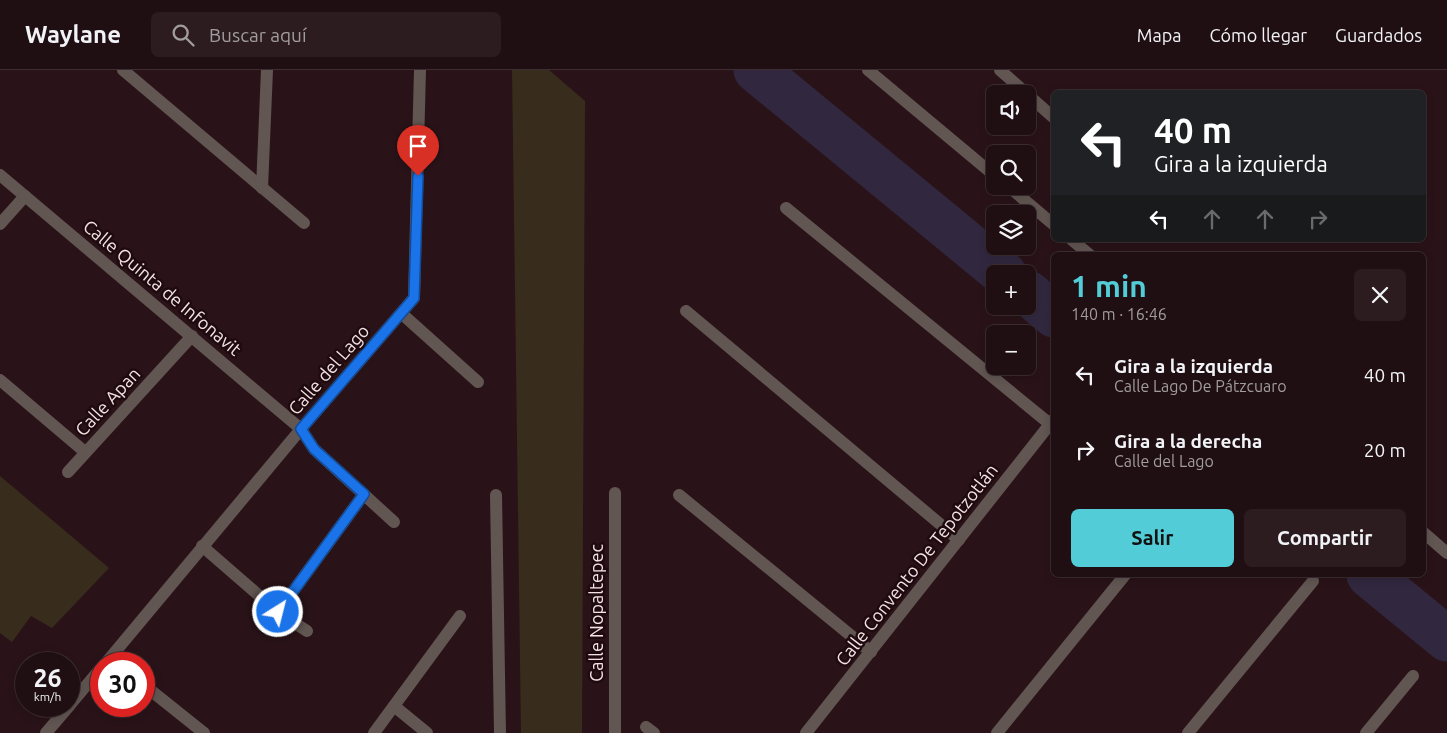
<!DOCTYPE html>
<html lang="es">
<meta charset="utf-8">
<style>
:root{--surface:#1f0e12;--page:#2c1c20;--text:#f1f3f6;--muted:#a19c9f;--line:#3c2e32;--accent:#52ccd6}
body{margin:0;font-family:Ubuntu,sans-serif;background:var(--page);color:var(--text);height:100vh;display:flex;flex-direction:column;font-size:19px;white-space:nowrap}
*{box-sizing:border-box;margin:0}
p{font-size:16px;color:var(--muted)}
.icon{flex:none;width:28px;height:28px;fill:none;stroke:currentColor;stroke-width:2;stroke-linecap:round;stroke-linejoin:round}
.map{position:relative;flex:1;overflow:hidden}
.side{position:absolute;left:1051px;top:182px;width:375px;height:325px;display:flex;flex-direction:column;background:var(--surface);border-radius:8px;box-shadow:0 2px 8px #0003,0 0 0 1px var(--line)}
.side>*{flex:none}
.banner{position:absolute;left:1051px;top:20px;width:375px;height:152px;border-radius:8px;box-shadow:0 2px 8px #0003,0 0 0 1px var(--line);background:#202124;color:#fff;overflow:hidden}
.buttons{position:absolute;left:986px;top:15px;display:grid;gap:10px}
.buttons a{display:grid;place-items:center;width:50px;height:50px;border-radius:8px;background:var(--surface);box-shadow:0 2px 8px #0003,0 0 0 1px var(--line);font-size:25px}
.speed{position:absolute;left:15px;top:582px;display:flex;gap:10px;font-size:25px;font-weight:700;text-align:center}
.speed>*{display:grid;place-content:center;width:65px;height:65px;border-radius:50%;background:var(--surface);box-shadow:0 2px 8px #0003,0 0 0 1px var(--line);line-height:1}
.speed small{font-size:12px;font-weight:400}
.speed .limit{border:8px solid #d22;background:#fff;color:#111}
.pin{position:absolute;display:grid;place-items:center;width:42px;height:42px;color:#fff;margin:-51px -21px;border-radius:50% 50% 50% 0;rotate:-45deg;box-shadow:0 0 5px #0007}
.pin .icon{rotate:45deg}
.me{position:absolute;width:55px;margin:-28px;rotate:36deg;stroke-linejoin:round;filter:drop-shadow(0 0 4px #0008)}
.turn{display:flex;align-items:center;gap:18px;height:105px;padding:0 20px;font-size:22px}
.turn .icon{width:65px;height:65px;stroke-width:2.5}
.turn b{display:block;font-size:35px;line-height:42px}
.lanes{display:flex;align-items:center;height:48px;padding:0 20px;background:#0003;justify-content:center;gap:25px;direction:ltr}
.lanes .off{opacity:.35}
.round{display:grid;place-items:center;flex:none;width:52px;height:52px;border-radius:8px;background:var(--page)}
.headline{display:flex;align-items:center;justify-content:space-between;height:85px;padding:0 20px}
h1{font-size:30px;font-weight:700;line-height:38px;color:var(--accent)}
.action{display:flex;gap:10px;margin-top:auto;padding:10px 20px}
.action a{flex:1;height:58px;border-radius:8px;background:var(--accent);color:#111;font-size:20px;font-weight:700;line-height:58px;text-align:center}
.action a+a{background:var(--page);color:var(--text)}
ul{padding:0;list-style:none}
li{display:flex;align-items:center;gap:15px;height:75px;padding:0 20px}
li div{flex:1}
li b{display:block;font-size:19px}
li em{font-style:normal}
header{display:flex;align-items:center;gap:30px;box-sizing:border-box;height:70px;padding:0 25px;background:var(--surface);border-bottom:1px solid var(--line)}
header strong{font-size:24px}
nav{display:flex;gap:28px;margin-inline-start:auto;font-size:18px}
.search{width:350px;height:45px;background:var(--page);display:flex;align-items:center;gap:12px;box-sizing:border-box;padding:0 18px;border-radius:8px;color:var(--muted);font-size:19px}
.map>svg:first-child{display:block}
.green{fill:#382c1c}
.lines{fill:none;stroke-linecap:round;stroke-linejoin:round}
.river{stroke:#31283f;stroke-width:45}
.minor{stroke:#615652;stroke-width:12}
.route-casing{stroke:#114b97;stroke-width:12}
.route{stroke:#1a73e8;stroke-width:9}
.labels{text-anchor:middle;stroke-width:5;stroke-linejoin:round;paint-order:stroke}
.street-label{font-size:18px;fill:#f3e3e5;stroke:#1f0b0f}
</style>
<header>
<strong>Waylane</strong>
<div class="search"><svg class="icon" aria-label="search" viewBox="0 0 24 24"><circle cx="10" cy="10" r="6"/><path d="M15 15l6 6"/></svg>Buscar aquí</div>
<nav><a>Mapa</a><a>Cómo llegar</a><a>Guardados</a></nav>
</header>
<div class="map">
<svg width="1447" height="663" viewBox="0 0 1447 663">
<rect width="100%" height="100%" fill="#291318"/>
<g class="green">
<path d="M512,0H549L585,31L582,663H521Z"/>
<path d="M0,406L109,498L52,558L31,546L12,572L0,563Z"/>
</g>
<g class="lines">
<g class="river">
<path d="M756,0L1004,204"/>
<path d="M1028,223L1054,245"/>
<path d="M1369,505L1447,569"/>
</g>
<g class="minor">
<path d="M123,0L304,153"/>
<path d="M868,0L995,106"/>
<path d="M1000,0L1027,24"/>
<path d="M1028,25L1054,48"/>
<path d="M0,105L301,359L314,379L394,452"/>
<path d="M1008,116L1054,155"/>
<path d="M262,118L267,0"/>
<path d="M786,138L1050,354"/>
<path d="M0,154L25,126"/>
<path d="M1072,170L1090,185"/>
<path d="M686,241L959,470"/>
<path d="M401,243L478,312"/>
<path d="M0,310L85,382"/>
<path d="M68,402L192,266"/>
<path d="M496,425L500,663"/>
<path d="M679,425L871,582"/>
<path d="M1424,463L1447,483"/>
<path d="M202,476L278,542L307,561"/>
<path d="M278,542L364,424"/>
<path d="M105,594L301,359L414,228L420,0"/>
<path d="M144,615L204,663"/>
<path d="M69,636L101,598"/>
<path d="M394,636L427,663"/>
<path d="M646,657L654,663"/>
<path d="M46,663L69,636"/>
<path d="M374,663L460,546"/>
<path d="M615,663V423"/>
<path d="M806,663L1054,349"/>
<path d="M997,663L1125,505"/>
<path d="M1188,663L1313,511"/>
<path d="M1366,663L1413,606"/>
</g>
</g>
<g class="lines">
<g class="route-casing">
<path id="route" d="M278,542L364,424L314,379L301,359L414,228L418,106"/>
</g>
<use href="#route" class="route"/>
</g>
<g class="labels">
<g class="street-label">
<text transform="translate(162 218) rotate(40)" y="6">Calle Quinta de Infonavit</text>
<text transform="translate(329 300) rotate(-49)" y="6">Calle del Lago</text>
<text transform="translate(108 332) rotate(-47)" y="6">Calle Apan</text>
<text transform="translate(917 495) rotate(-52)" y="6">Calle Convento De Tepotzotlán</text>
<text transform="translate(597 543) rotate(-90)" y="6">Calle Nopaltepec</text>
</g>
</g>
</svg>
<div class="buttons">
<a><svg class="icon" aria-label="sound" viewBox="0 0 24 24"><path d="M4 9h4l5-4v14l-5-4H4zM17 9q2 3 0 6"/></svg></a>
<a><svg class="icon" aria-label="search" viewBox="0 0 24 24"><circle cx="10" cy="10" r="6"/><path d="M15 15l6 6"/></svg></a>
<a><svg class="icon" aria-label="layers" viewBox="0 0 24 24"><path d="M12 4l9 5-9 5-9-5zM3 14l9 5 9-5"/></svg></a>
<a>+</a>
<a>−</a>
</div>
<div class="speed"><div>26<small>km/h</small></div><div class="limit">30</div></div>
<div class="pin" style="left:418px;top:106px;background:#d93025"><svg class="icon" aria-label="arrive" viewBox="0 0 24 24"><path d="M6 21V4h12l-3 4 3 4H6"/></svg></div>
<svg class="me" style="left:278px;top:542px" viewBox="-20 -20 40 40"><circle r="17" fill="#1a73e8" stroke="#fff" stroke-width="3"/><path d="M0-11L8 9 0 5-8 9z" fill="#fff"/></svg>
<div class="banner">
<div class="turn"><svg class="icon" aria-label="left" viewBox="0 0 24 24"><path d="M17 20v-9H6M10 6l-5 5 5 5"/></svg><div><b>40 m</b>Gira a la izquierda</div></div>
<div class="lanes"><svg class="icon" aria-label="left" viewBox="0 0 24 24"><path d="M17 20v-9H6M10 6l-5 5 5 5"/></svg><svg class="icon off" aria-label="ahead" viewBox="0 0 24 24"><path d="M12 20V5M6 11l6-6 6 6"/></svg><svg class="icon off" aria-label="ahead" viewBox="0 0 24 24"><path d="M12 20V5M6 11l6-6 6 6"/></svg><svg class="icon off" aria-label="right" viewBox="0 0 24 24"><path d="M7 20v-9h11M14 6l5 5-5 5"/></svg></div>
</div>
<section class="side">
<div class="headline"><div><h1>1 min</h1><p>140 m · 16:46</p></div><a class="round"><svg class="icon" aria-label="close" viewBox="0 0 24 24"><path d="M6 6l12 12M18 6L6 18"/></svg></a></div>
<ul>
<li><svg class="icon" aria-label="left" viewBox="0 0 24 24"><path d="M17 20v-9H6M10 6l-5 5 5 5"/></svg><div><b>Gira a la izquierda</b><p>Calle Lago De Pátzcuaro</p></div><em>40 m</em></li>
<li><svg class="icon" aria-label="right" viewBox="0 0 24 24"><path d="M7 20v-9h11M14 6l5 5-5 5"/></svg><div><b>Gira a la derecha</b><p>Calle del Lago</p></div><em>20 m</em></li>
</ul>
<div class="action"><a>Salir</a><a>Compartir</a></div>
</section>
</div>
